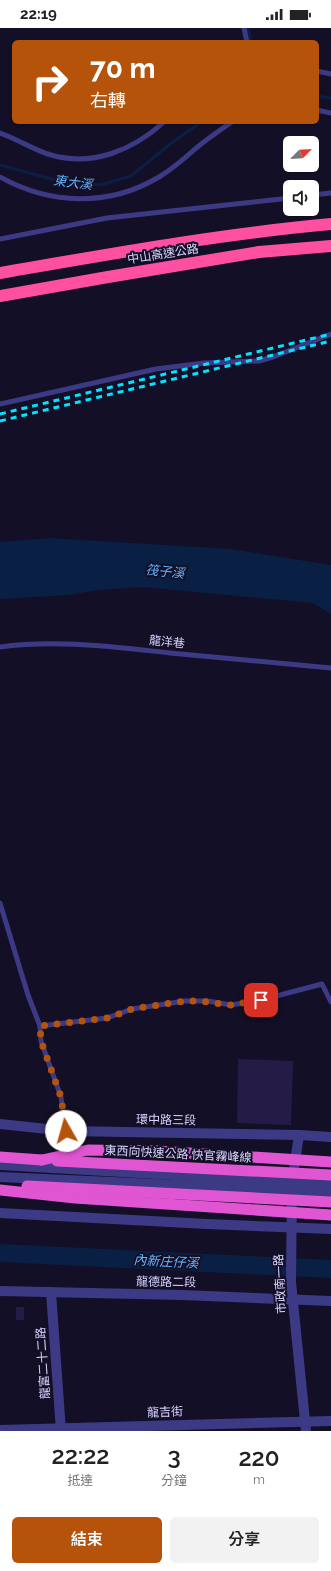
<!DOCTYPE html>
<html lang="zh-TW">
<meta charset="utf-8">
<style>
:root{--surface:#fff;--page:#f2f2f2;--text:#222;--muted:#767676;--accent:#b45309}
body{margin:0;font-family:Raleway,"Noto Sans TC",sans-serif;background:var(--page);color:var(--text);height:100vh;display:flex;flex-direction:column;font-size:15px;white-space:nowrap}
*{box-sizing:border-box;margin:0}
p{font-size:13px;color:var(--muted)}
.icon{flex:none;width:22px;height:22px;fill:none;stroke:currentColor;stroke-width:2;stroke-linecap:round;stroke-linejoin:round}
.map{position:relative;height:1403px;overflow:hidden}
.sheet{display:flex;flex-direction:column;background:var(--surface);flex:1}
.sheet>*{flex:none}
.guide{position:absolute;left:12px;top:12px;width:307px;height:84px;border-radius:6px;box-shadow:0 1px 3px #0004;background:#b45309;color:#fff;overflow:hidden}
.needle{width:26px;rotate:66deg}
.controls{position:absolute;left:283px;top:108px;display:grid;gap:8px}
.controls a{display:grid;place-items:center;width:36px;height:36px;border-radius:6px;background:var(--surface);box-shadow:0 1px 3px #0004;font-size:20px}
.pin{position:absolute;display:grid;place-items:center;width:34px;height:34px;color:#fff;margin:-17px;border-radius:8px;box-shadow:0 2px 6px #0006}
.me{position:absolute;width:44px;margin:-22px;rotate:353deg;stroke-linejoin:round;filter:drop-shadow(0 0 3px #0008)}
.turn{display:flex;align-items:center;gap:14px;height:84px;padding:0 12px;font-size:18px}
.turn .icon{width:52px;height:52px;stroke-width:2.5}
.turn b{display:block;font-size:28px;line-height:34px}
.eta{display:flex;justify-content:space-evenly;align-items:center;height:68px;text-align:center}
.eta b{font-size:24px;font-weight:600;line-height:28px}
.primary-button{display:flex;gap:8px;margin-top:auto;padding:8px 12px}
.primary-button a{flex:1;height:46px;border-radius:6px;background:var(--accent);color:#fff;font-size:16px;font-weight:600;line-height:46px;text-align:center}
.primary-button a+a{background:var(--page);color:var(--text)}
.status{display:flex;justify-content:space-between;align-items:center;height:28px;padding:0 20px;background:var(--surface);direction:ltr}
.status svg{height:11px;fill:currentColor}
.map>svg:first-child{display:block}
.water{fill:#0a1f44}
.lines{fill:none;stroke-linecap:round;stroke-linejoin:round}
.stream{stroke:#0a1f44;stroke-width:3}
.river{stroke:#0a1f44;stroke-width:18}
.building{fill:#241b47}
.service{stroke:#3d3a85;stroke-width:5}
.minor{stroke:#3d3a85;stroke-width:10}
.tertiary{stroke:#3d3a85;stroke-width:10}
.trunk{stroke:#e055d1;stroke-width:11}
.motorway{stroke:#ff4fa3;stroke-width:12}
.rail{stroke:#00e5ff;stroke-width:3;stroke-dasharray:6 5;stroke-linecap:butt}
.trunk-bridge{stroke:#e055d1;stroke-width:11}
.route{stroke:#b45309;stroke-width:7;stroke-dasharray:0 12.6}
.labels{text-anchor:middle;stroke-width:4;stroke-linejoin:round;paint-order:stroke}
.street-label{font-size:12px;fill:#d9d4ff;stroke:#130f26}
.water-label{font-size:13px;font-style:italic;fill:#62b6ff;stroke:#130f26}
</style>
<div class="status"><b>22:19</b><svg viewBox="0 0 49 12"><path d="M0 12V9h3v3zM5 12V6h3v6zM10 12V3h3v9zM15 12V0h3v12zM26 1h20v11H26zM47 4h2v5h-2z"/></svg></div>
<div class="map">
<svg width="331" height="1403" viewBox="0 0 331 1403">
<rect width="100%" height="100%" fill="#130f26"/>
<path class="water" d="M49,510L231,521L331,537V586L313,575L143,559L99,562L68,567L0,571V514Z"/>
<g class="lines">
<g class="stream">
<path d="M248,0L251,14"/>
<path d="M317,68L331,70"/>
<path d="M0,137L59,153L100,157L131,148L170,116L201,94"/>
</g>
<path class="river" d="M0,1225L331,1241"/>
</g>
<g class="building">
<path d="M238,1031L293,1033L291,1097L237,1095Z"/>
<rect x="16" y="1279" width="8" height="13"/>
</g>
<g class="lines">
<g class="service">
<path d="M244,0L247,14"/>
<path d="M317,43L331,46"/>
<path d="M317,82L331,85"/>
<path d="M0,105C18,111 33,122 51,127C93,139 133,122 164,94"/>
<path d="M0,149C50,177 109,179 159,149C172,141 184,131 195,121C207,111 220,102 232,94"/>
<path d="M312,167L331,165"/>
<path d="M0,211L107,190L290,170"/>
<path d="M0,376L156,341L204,335L259,333L273,329L331,306"/>
<path d="M0,619C56,611 114,619 170,625C224,630 277,635 331,640"/>
<path d="M0,875L28,967L40,998L41,1013L61,1069L66,1103"/>
<path d="M40,998L107,990L132,981L185,973H208L231,977L261,972L322,956L331,974"/>
</g>
<g class="minor">
<path d="M0,1263L182,1267L331,1273"/>
<path d="M51,1264L61,1403"/>
<path d="M0,1402L331,1393"/>
</g>
<g class="tertiary">
<path d="M0,1096L66,1103L299,1107L331,1109"/>
<path d="M299,1107L292,1154L291,1254L306,1403"/>
<path d="M0,1137L331,1156"/>
<path d="M0,1149L331,1164"/>
<path d="M0,1185L207,1196L331,1201"/>
</g>
<path class="trunk" d="M0,1129L42,1132"/>
<g class="motorway">
<path d="M0,245C110,226 220,206 331,196"/>
<path d="M0,268L108,249L259,224L331,218"/>
</g>
<g class="rail">
<path d="M0,386L331,306"/>
<path d="M0,393L331,313"/>
</g>
<g class="trunk-bridge">
<path d="M42,1132L88,1122L157,1123L331,1134"/>
<path d="M57,1133L331,1147"/>
<path d="M27,1158L331,1174"/>
<path d="M0,1162L75,1170L331,1187"/>
</g>
</g>
<g class="lines">
<path class="route" d="M66,1103L61,1069L41,1013L40,998L108,990L132,981L185,973H199L230,977L261,972"/>
</g>
<g class="labels">
<g class="street-label">
<text transform="translate(163 226) rotate(-9)" y="4">中山高速公路</text>
<text transform="translate(167 614) rotate(6)" y="4">龍洋巷</text>
<text transform="translate(166 1092) rotate(1)" y="4">環中路三段</text>
<text transform="translate(178 1126) rotate(3)" y="4">東西向快速公路 快官霧峰線</text>
<text transform="translate(166 1254) rotate(1)" y="4">龍德路二段</text>
<text transform="translate(280 1256) rotate(-93)" y="4">市政南一路</text>
<text transform="translate(43 1335) rotate(-94)" y="4">龍富二十二路</text>
<text transform="translate(165 1384) rotate(-2)" y="4">龍吉街</text>
</g>
<g class="water-label">
<text transform="translate(73 154) rotate(7)" y="5">東大溪</text>
<text transform="translate(165 543) rotate(6)" y="5">筏子溪</text>
<text transform="translate(166 1233) rotate(3)" y="5">內新庄仔溪</text>
</g>
</g>
</svg>
<div class="controls">
<a><svg class="needle" viewBox="-14 -14 28 28"><path d="M0-13l5 13h-10z" fill="#e53935"/><path d="M0 13l5-13h-10z" fill="#767676"/></svg></a>
<a><svg class="icon" aria-label="sound" viewBox="0 0 24 24"><path d="M4 9h4l5-4v14l-5-4H4zM17 9q2 3 0 6"/></svg></a>
</div>
<div class="pin" style="left:261px;top:972px;background:#d93025"><svg class="icon" aria-label="arrive" viewBox="0 0 24 24"><path d="M6 21V4h12l-3 4 3 4H6"/></svg></div>
<svg class="me" style="left:66px;top:1103px" viewBox="-20 -20 40 40"><circle r="19" fill="#fff"/><path d="M0-13L10 11 0 6-10 11z" fill="#b45309"/></svg>
<div class="guide">
<div class="turn"><svg class="icon" aria-label="right" viewBox="0 0 24 24"><path d="M7 20v-9h11M14 6l5 5-5 5"/></svg><div><b>70 m</b>右轉</div></div>
</div>
</div>
<section class="sheet">
<div class="eta">
<div><b>22:22</b><p>抵達</p></div>
<div><b>3</b><p>分鐘</p></div>
<div><b>220</b><p>m</p></div>
</div>
<div class="primary-button"><a>結束</a><a>分享</a></div>
</section>
